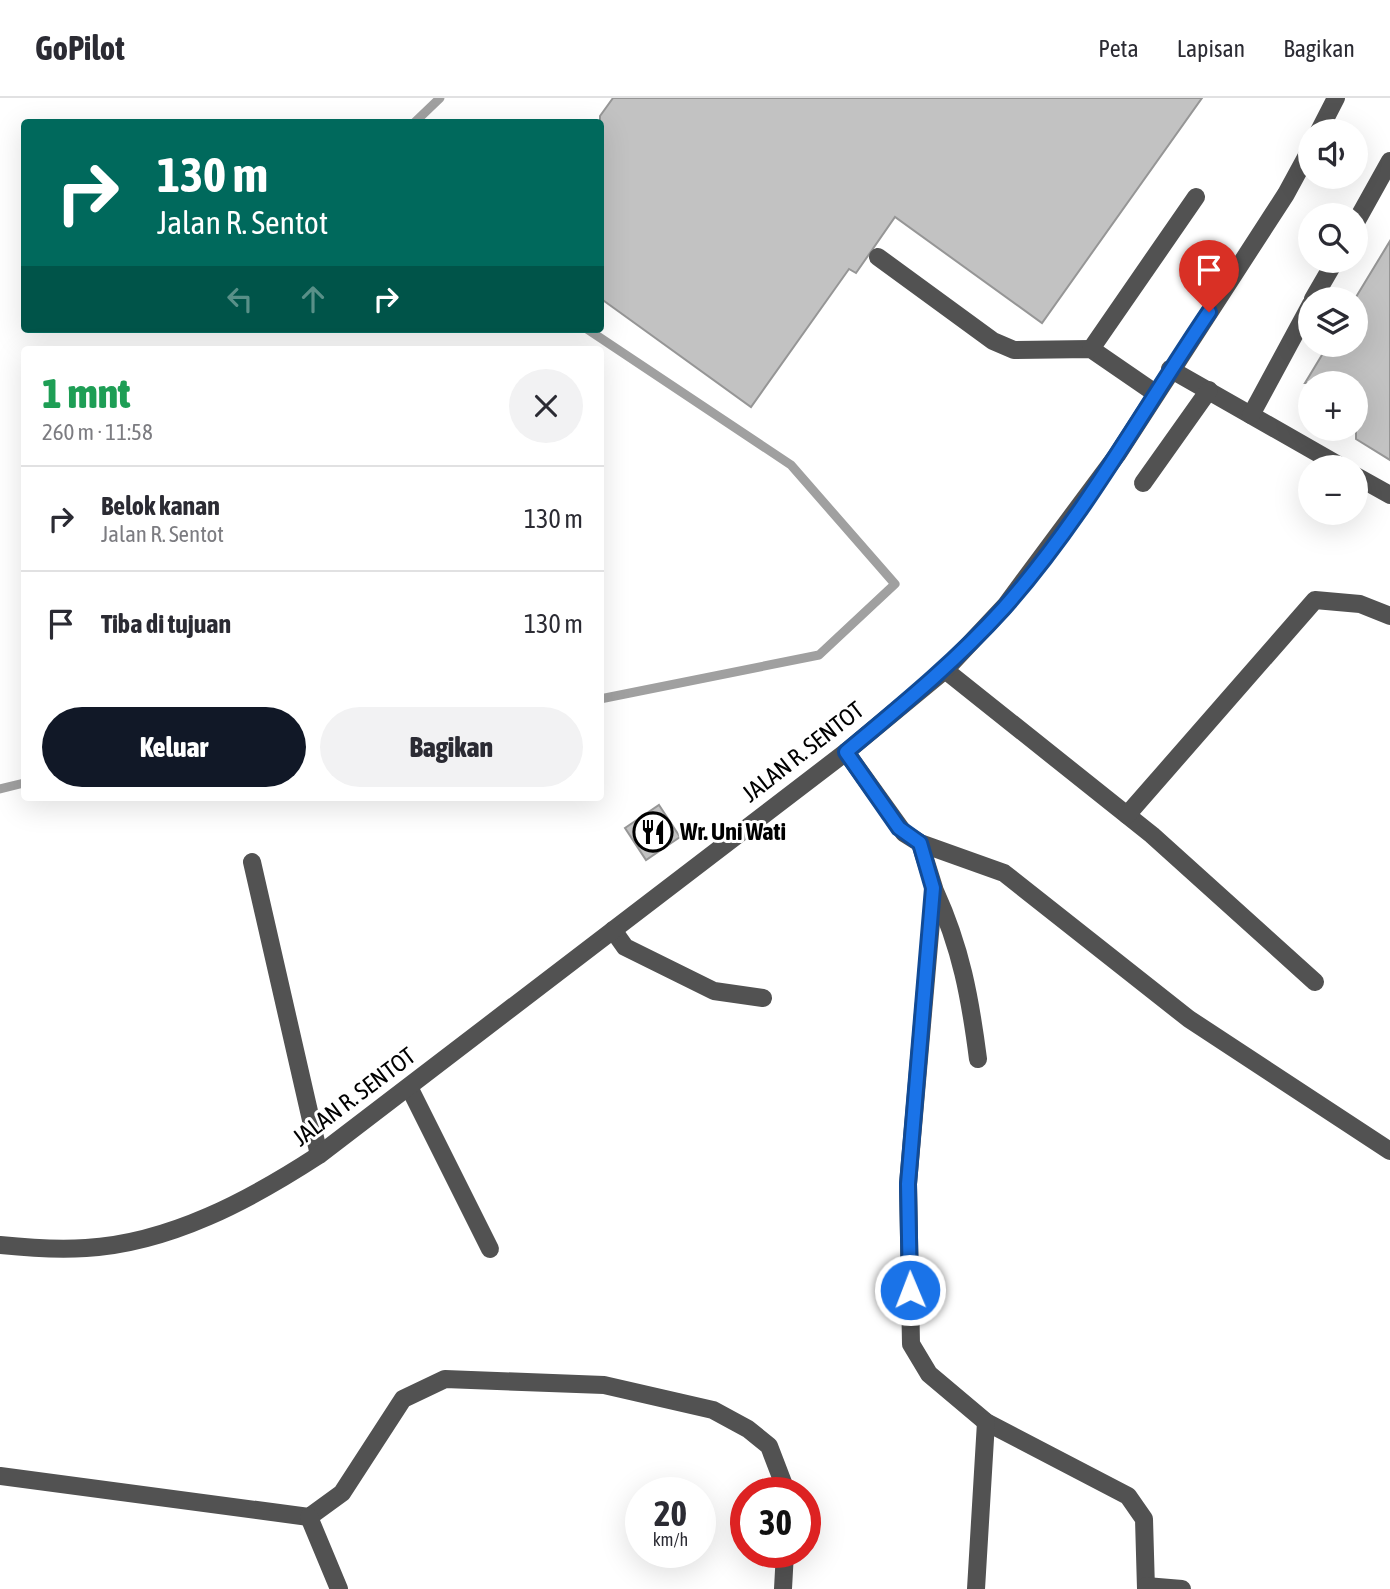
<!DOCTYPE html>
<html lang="id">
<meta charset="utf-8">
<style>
:root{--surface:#fff;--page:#f2f2f3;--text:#2b2b33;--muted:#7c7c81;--line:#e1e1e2;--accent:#111827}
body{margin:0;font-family:"Asap Condensed",sans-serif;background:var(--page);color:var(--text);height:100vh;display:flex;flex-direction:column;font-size:26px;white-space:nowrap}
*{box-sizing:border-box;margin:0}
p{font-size:23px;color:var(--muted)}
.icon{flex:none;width:38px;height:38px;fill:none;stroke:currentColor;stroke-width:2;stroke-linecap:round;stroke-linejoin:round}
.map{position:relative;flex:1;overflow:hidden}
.sheet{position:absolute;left:21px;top:248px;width:583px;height:455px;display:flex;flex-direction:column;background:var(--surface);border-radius:7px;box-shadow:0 7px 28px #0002}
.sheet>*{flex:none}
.guide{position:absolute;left:21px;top:21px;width:583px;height:214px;border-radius:7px;box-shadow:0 7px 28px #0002;background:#00695c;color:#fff;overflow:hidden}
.buttons{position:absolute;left:1298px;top:21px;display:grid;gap:14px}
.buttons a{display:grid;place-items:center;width:70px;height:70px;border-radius:50%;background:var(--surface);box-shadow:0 7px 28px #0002;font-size:35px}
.speed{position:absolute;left:625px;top:1379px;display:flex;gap:14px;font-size:35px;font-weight:700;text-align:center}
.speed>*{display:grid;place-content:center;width:91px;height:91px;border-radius:50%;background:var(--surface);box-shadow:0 7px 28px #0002;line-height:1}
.speed small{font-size:18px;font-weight:400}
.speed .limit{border:10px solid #d22;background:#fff;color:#111}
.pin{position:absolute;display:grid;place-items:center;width:60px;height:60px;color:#fff;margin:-72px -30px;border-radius:50% 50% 50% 0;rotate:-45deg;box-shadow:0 0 7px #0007}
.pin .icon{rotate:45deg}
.me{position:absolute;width:77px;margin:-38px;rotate:359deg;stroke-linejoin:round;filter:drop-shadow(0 0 5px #0008)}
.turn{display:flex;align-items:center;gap:24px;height:147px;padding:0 21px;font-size:32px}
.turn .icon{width:91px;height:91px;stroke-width:2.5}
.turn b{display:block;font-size:49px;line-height:60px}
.lanes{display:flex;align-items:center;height:66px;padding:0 21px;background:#0003;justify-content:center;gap:35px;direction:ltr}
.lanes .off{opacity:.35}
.round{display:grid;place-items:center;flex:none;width:74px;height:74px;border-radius:37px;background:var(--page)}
.head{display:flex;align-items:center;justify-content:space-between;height:119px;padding:0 21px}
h1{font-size:42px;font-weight:800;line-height:52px;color:#1e9e55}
.action{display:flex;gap:14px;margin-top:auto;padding:14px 21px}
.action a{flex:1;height:80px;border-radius:42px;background:var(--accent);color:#fff;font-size:28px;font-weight:800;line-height:80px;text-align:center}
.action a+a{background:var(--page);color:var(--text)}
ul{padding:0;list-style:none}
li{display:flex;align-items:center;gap:21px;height:105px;padding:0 21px;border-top:2px solid var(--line)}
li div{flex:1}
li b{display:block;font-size:26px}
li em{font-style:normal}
header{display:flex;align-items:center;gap:42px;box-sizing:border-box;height:98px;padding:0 35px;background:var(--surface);border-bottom:2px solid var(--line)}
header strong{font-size:33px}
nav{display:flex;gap:38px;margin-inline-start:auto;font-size:24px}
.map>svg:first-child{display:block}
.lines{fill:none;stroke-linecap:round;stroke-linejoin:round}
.stream{stroke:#a0a0a0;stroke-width:9}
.building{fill:#c2c2c2;stroke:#969696;stroke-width:2}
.minor{stroke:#525252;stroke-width:18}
.route-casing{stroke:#114b97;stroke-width:18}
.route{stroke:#1a73e8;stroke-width:12}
.labels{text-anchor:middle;stroke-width:6;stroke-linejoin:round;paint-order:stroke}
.street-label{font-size:24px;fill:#000;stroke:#fff}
.poi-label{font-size:24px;font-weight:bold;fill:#000;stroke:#fff;text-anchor:start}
</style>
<header>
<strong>GoPilot</strong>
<nav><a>Peta</a><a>Lapisan</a><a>Bagikan</a></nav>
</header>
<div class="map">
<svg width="1390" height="1491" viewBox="0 0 1390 1491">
<rect width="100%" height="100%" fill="#fff"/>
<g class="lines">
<g class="stream">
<path d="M415,24L440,0"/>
<path d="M587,231L791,367L895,486L819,557L600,601"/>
<path d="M0,691L24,685"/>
</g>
</g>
<g class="building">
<path d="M613,0H1202L1042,225L895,119L856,175L849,171L751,309L600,200V18Z"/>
<path d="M1390,143V362L1356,341V285H1305L1328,247H1356V199Z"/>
<path d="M659,707L680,739L646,762L625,730Z"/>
</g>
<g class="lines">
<g class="minor">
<path d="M1319,33L1336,0"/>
<path d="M1356,124L1390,63"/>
<path d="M878,159L993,243L1014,252L1091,251L1155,295"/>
<path d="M1313,201L1335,163"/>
<path d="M1091,251L1196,99"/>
<path d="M1170,271L1342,369"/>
<path d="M1251,317L1311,206"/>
<path d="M1356,378L1390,397"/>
<path d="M1143,385L1209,292"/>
<path d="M945,572L1152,737L1315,884"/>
<path d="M846,654L904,735L920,745L1004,775L1189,921L1390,1053"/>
<path d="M1127,717L1315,502L1360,506L1390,518"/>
<path d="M920,745L934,790L908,1086L911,1246L929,1276L986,1324L1128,1398L1144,1421L1146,1491"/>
<path d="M252,764L319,1057"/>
<path d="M935,793C961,850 970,899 978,961"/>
<path d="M613,832L625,849L714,893L763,900"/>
<path d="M409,989L490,1151"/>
<path d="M0,1147C29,1150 57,1152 86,1150C170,1145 250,1102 319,1057L846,654L945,572L1005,508L1117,357L1286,96L1311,50"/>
<path d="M0,1378L309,1419L342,1395L403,1301L445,1281L604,1287L713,1312L748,1331L769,1348L787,1395"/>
<path d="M309,1419L339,1491"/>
<path d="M1146,1488L1182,1491"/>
<path d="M783,1491L785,1454"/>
<path d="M976,1491L986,1324"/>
</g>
</g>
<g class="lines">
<g class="route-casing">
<path id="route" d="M910,1192L908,1086L933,790L920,745L899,730L846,654C901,608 955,564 1003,511C1083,421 1142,313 1209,214"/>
</g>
<use href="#route" class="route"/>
</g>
<defs>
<g id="restaurant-ring" transform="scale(2.0125)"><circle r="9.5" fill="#fff" stroke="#000" stroke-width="1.5"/><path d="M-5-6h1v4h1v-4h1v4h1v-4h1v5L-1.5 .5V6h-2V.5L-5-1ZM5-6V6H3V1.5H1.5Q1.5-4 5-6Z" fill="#000"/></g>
</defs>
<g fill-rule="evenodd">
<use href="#restaurant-ring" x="653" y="734"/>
</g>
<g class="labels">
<g class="street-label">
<text transform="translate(803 654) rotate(-38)" y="8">JALAN R. SENTOT</text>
<text transform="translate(354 999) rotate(-37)" y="8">JALAN R. SENTOT</text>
</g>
<g class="poi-label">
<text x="680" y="742">Wr. Uni Wati</text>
</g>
</g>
</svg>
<div class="buttons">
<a><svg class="icon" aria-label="sound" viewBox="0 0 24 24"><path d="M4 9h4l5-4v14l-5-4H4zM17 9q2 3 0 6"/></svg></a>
<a><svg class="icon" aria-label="search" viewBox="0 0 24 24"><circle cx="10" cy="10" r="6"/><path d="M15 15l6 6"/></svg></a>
<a><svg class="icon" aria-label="layers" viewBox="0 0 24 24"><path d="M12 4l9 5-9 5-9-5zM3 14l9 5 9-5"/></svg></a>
<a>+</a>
<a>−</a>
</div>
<div class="speed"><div>20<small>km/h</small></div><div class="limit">30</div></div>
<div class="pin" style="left:1209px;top:214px;background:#d93025"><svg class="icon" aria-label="arrive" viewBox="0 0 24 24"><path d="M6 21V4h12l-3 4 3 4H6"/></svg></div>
<svg class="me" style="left:910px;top:1192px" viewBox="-20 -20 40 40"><circle r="17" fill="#1a73e8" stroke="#fff" stroke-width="3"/><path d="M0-11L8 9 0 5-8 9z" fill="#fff"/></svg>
<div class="guide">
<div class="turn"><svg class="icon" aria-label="right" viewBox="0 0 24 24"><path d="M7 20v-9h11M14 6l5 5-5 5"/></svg><div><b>130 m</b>Jalan R. Sentot</div></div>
<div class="lanes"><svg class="icon off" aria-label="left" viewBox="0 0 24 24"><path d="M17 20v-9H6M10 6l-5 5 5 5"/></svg><svg class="icon off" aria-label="ahead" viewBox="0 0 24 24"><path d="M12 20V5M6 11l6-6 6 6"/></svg><svg class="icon" aria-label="right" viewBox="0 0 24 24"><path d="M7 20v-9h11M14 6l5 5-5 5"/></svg></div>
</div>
<section class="sheet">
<div class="head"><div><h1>1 mnt</h1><p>260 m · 11:58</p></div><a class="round"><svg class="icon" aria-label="close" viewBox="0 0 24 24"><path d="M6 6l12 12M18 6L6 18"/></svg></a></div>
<ul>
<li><svg class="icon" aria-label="right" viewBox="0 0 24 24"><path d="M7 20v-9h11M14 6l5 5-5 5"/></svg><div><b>Belok kanan</b><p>Jalan R. Sentot</p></div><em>130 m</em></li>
<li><svg class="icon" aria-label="arrive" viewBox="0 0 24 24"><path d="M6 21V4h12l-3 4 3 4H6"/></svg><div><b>Tiba di tujuan</b></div><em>130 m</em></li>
</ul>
<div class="action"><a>Keluar</a><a>Bagikan</a></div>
</section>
</div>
